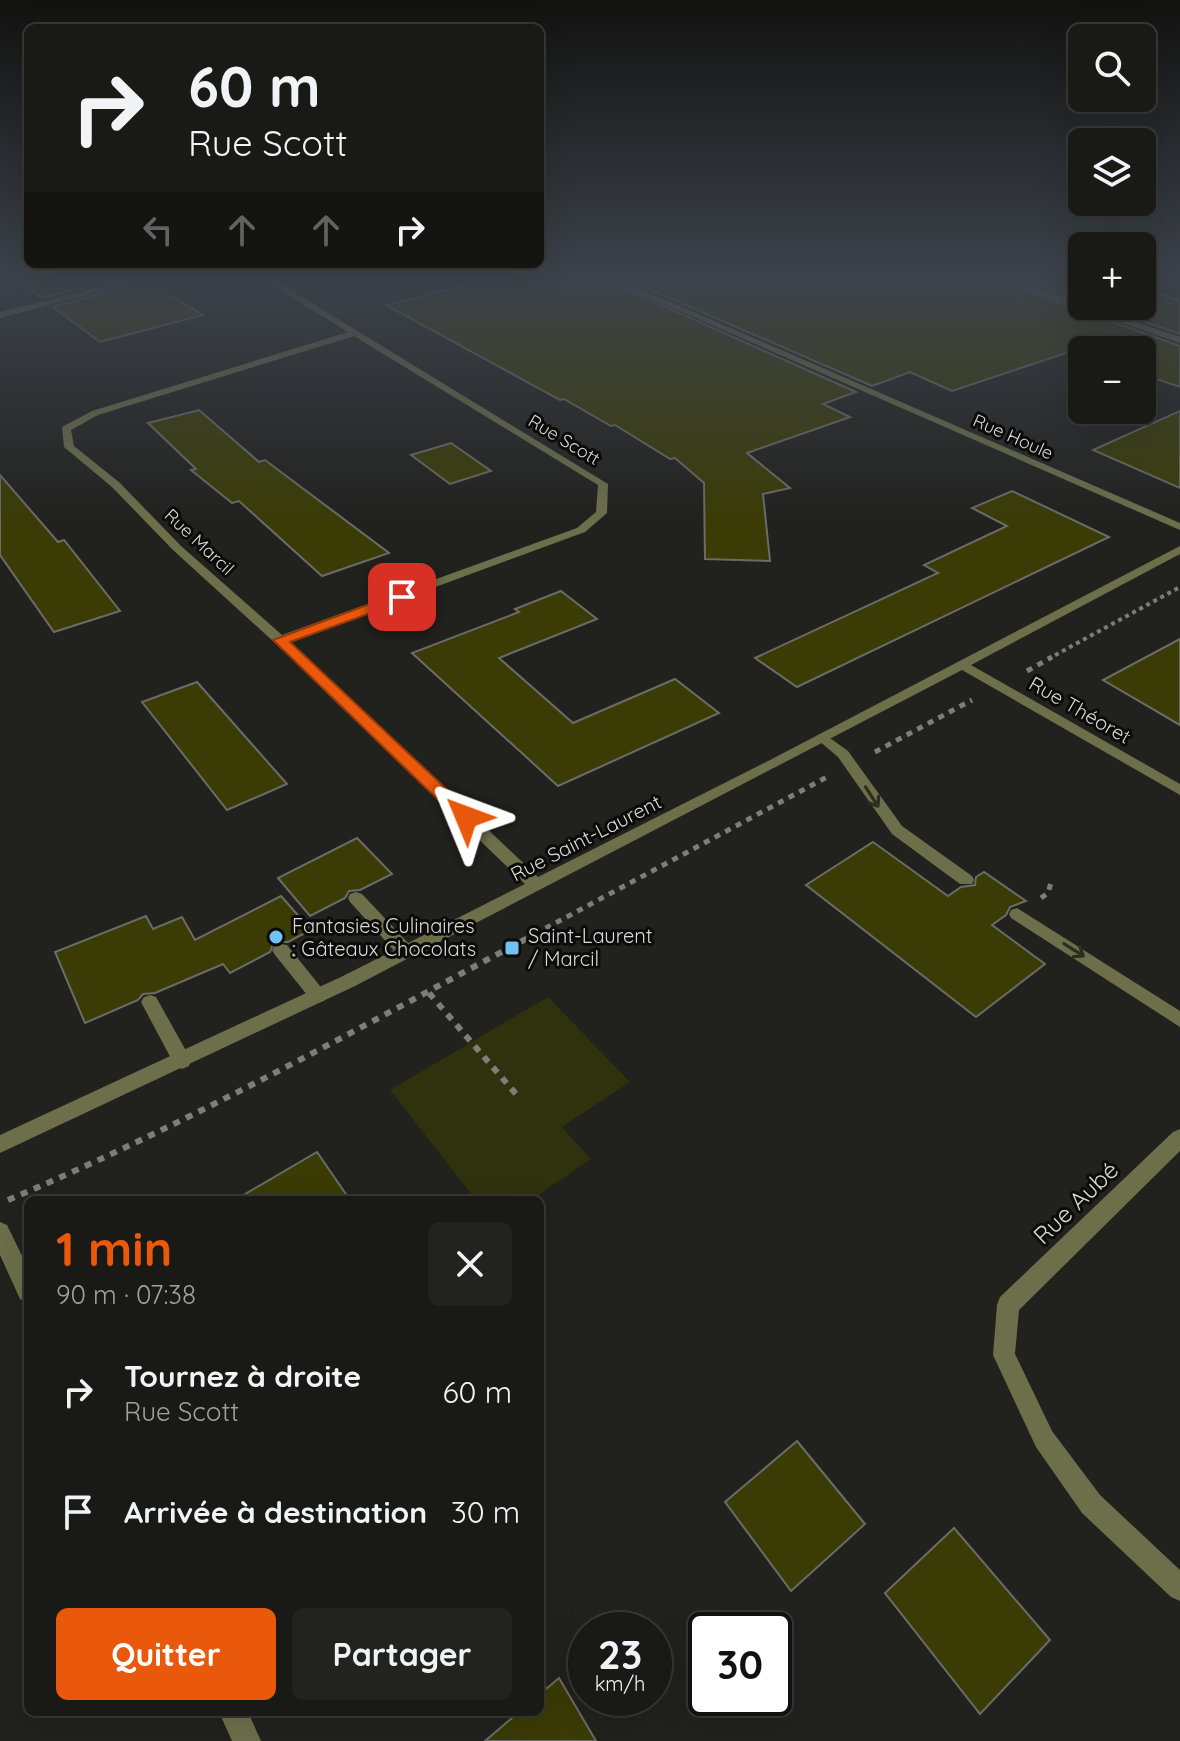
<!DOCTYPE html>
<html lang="fr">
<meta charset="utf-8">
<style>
:root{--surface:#191916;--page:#22221f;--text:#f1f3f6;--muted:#9fa0a1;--line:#373835;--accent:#ea580c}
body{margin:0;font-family:Quicksand,sans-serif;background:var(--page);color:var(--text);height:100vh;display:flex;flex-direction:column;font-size:30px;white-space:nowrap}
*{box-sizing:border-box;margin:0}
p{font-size:26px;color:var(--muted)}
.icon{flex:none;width:44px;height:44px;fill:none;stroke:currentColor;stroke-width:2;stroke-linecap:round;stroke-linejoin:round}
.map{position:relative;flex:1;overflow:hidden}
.sheet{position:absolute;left:24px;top:1196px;width:520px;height:520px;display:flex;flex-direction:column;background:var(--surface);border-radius:12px;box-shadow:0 8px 32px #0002,0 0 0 2px var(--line)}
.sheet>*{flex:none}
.banner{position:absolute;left:24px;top:24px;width:520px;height:244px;border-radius:12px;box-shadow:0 8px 32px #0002,0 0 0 2px var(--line);background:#191916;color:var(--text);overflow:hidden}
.buttons{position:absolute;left:1068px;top:24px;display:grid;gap:16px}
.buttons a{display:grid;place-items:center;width:88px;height:88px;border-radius:12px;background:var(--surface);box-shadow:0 8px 32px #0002,0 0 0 2px var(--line);font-size:40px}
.speed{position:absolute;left:568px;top:1612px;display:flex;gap:16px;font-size:40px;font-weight:700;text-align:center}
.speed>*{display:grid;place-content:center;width:104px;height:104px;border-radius:50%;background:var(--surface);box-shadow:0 8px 32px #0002,0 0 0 2px var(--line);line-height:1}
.speed small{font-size:20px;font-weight:400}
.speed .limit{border:4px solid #111;border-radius:12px;background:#fff;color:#111}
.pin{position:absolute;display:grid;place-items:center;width:68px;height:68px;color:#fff;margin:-34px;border-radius:16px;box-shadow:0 4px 12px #0006}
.me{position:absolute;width:88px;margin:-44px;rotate:314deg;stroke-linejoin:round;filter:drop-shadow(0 0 6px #0008)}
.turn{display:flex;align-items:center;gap:28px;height:168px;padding:0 32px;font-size:36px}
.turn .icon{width:104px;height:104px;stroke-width:2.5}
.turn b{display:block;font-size:56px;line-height:68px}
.lanes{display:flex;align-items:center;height:76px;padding:0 32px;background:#0003;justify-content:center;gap:40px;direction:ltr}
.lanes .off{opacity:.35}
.round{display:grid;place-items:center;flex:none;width:84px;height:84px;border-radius:12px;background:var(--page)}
.summary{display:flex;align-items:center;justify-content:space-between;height:136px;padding:0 32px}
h1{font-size:48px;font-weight:800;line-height:60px;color:var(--accent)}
.action{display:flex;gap:16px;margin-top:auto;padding:16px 32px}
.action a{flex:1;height:92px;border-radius:12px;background:var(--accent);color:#fff;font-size:32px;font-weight:800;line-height:92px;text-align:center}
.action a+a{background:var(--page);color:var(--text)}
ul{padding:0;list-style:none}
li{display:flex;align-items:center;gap:24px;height:120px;padding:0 32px}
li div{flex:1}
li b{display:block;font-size:30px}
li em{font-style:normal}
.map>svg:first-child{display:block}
.green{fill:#30310d}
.building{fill:#3a3b05;stroke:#6b6c68;stroke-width:2}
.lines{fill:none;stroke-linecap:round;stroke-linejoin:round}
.path-far2{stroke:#7d7d7a;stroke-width:4;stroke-dasharray:4 4;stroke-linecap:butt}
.path-far1{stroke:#7d7d7a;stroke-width:5;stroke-dasharray:6 6;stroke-linecap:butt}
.path{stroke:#7d7d7a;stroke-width:6;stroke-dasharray:7 7;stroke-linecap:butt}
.service{fill:#6d6f4b;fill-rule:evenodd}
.minor{fill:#6d6f4b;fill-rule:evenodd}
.oneway{stroke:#2d2e20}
.route{fill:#ea580c;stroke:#983908;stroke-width:2}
.poi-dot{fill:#70c1f4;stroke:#0b0b09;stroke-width:3}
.labels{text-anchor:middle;stroke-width:6;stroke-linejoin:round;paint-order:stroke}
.far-street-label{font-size:18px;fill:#d9d9d7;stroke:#0b0b09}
.street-label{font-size:20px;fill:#d9d9d7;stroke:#0b0b09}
.poi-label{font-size:20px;fill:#d9d9d7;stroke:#0b0b09;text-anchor:start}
.near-street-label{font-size:24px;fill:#d9d9d7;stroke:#0b0b09}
</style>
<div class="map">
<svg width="1180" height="1741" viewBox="0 0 1180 1741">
<rect width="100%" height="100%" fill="#21211e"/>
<path class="green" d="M548,997L630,1082L562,1127L591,1159L531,1200H476L390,1090Z"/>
<g class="building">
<path d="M18,280H114L42,298Z"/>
<path d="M484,280H606L856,392L823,404L850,417L747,453L790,488L763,494L770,561L705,559L704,483L675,458L670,459L615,425L611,426L564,399L560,400L386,305Z"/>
<path d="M628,280H996L1180,346V387L1142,374V350H1075L952,391L910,372L872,386Z"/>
<path d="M1022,280H1082V301Z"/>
<path d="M146,281L203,315L100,342L53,307Z"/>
<path d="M1142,288L1180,301V334L1098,306H1142Z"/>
<path d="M199,410L259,462L265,460L389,553L322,576L239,501L232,503L191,470L196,469L148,423Z"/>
<path d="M1180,411V488L1093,450Z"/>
<path d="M451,443L491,471L450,484L411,455Z"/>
<path d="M0,475L58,542L64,540L120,611L54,632L0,555Z"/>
<path d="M1012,491L1109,537L797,687L755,658L938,573L924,565L1007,526L972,508Z"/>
<path d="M561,591L597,619L499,658L573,723L675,679L719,713L558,786L412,653L519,612L515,609Z"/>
<path d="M1180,639V725L1103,680Z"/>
<path d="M197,682L287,784L227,810L142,702Z"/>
<path d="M357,838L392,874L360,890L349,891L345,898L310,916L278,878Z"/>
<path d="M873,842L948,896L961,887L975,885L976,877L984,872L1026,901L1010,907L1006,915L992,925L1045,964L976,1017L806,885Z"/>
<path d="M281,896L311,930L288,942H274L270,952L230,973L223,964L155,993L143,994L138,1000L85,1023L55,952L146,916L153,929L182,917L195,940Z"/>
<path d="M317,1152L350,1200H235Z"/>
<path d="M797,1441L865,1524L791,1591L725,1502Z"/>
<path d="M954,1528L1050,1640L980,1714L885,1593Z"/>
<path d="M559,1678L596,1741H485L519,1712H540V1694Z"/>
</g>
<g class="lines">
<path class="path-far2" d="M1048,659L1180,587"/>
<g class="path-far1">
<path d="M1027,671L1052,657"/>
<path d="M875,752L972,700"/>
<path d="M1041,898L1048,893L1052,879"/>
<path d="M535,934L827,777"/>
</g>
<g class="path">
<path d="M429,993L516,1094"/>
<path d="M8,1200C191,1123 364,1025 539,932"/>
</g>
<g class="service">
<path d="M823,733L848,751L902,826L972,876L974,880L972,884H960L892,834L838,757L818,740L816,737Z"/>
<path d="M356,892L362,894L412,947L415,952L412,957H400L350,902L348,898L350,894Z"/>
<path d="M1017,908L1180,1011V1027L1011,918L1009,914L1011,910Z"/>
<path d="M281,944L287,945L324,991L327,996L324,1001L318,1003L312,1001L275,955L272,950L275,945Z"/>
<path d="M150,995L156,997L189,1056L191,1061L189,1066L182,1069L175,1066L141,1002L144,997Z"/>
</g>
<g class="minor">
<path d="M128,280H143L0,318V312Z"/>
<path d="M264,280H274L608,484L607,513L585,532L289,641L538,877L770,760L1180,546V554L971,665L1180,784V795L962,670L355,986L0,1153V1135L343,976L525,884L275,643L173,550L112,487L64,447L62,427L92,411L348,332ZM354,336L598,485L596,512L577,528L282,635L181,546L120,483L74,446L71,430L98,415Z"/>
<path d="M609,280H620L1180,523V530Z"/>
<path d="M999,280H1012L1180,337V343Z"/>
<path d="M1180,1129V1151L1019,1310L1015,1354L1052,1431L1100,1495L1180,1570V1601L1171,1597L1082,1513L1036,1447L993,1355L997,1305L1000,1297L1173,1132Z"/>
<path d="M0,1222L7,1225L28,1268V1303L20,1299L0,1255Z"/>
<path d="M219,1712H248L261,1741H232Z"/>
</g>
</g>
<defs><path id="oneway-shaft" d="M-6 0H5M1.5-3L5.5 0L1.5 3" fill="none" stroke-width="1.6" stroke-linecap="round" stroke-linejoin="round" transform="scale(2)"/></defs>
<g class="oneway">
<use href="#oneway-shaft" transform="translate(872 797) rotate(57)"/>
<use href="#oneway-shaft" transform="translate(1074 950) rotate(32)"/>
</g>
<linearGradient id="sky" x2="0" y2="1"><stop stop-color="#121210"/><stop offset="0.53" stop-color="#3d434c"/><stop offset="1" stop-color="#3d434c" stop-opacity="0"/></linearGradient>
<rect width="1180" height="524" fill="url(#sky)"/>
<path class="route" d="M402,592L409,597L407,600L290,642L472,813L474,817L472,821H460L273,640Z"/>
<g class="poi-dot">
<circle cx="276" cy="937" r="8"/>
<rect x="504" y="940" width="16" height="16" rx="4"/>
</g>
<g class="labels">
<g class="far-street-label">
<text transform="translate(1013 437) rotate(24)" y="6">Rue Houle</text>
<text transform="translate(564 440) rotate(31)" y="6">Rue Scott</text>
<text transform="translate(199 542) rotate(43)" y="6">Rue Marcil</text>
</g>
<g class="street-label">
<text transform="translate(1080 710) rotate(30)" y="7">Rue Théoret</text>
<text transform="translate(586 838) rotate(-27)" y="7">Rue Saint-Laurent</text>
</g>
<g class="poi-label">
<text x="292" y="933">Fantasies Culinaires<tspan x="292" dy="23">: Gâteaux Chocolats</tspan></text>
<text x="528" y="943">Saint-Laurent<tspan x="528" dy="23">/ Marcil</tspan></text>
</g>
<g class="near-street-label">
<text transform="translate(1076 1203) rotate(-44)" y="8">Rue Aubé</text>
</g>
</g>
</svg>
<div class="buttons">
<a><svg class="icon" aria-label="search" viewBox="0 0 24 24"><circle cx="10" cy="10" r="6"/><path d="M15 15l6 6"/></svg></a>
<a><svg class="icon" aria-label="layers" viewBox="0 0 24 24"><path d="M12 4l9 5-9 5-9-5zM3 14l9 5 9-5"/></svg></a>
<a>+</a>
<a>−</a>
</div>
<div class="speed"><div>23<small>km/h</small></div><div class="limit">30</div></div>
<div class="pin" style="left:402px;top:597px;background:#d93025"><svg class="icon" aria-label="arrive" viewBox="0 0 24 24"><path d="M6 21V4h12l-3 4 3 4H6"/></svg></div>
<svg class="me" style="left:466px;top:817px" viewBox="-20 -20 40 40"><path d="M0-17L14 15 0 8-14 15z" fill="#ea580c" stroke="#fff" stroke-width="4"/></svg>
<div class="banner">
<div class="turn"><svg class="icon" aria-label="right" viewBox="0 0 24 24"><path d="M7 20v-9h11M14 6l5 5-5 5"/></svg><div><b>60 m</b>Rue Scott</div></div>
<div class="lanes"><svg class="icon off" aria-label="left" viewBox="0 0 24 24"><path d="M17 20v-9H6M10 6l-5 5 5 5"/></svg><svg class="icon off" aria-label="ahead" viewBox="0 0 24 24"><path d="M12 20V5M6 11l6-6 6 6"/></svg><svg class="icon off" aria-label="ahead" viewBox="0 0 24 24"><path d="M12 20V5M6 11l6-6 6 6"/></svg><svg class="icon" aria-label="right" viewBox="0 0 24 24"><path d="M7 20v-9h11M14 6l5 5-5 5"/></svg></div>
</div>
<section class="sheet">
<div class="summary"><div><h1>1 min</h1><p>90 m · 07:38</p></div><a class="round"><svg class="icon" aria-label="close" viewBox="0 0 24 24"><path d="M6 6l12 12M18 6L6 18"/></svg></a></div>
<ul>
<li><svg class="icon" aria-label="right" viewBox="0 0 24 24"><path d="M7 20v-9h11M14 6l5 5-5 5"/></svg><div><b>Tournez à droite</b><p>Rue Scott</p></div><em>60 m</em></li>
<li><svg class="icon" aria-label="arrive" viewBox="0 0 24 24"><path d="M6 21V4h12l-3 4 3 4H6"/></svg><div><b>Arrivée à destination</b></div><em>30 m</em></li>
</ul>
<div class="action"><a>Quitter</a><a>Partager</a></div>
</section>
</div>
